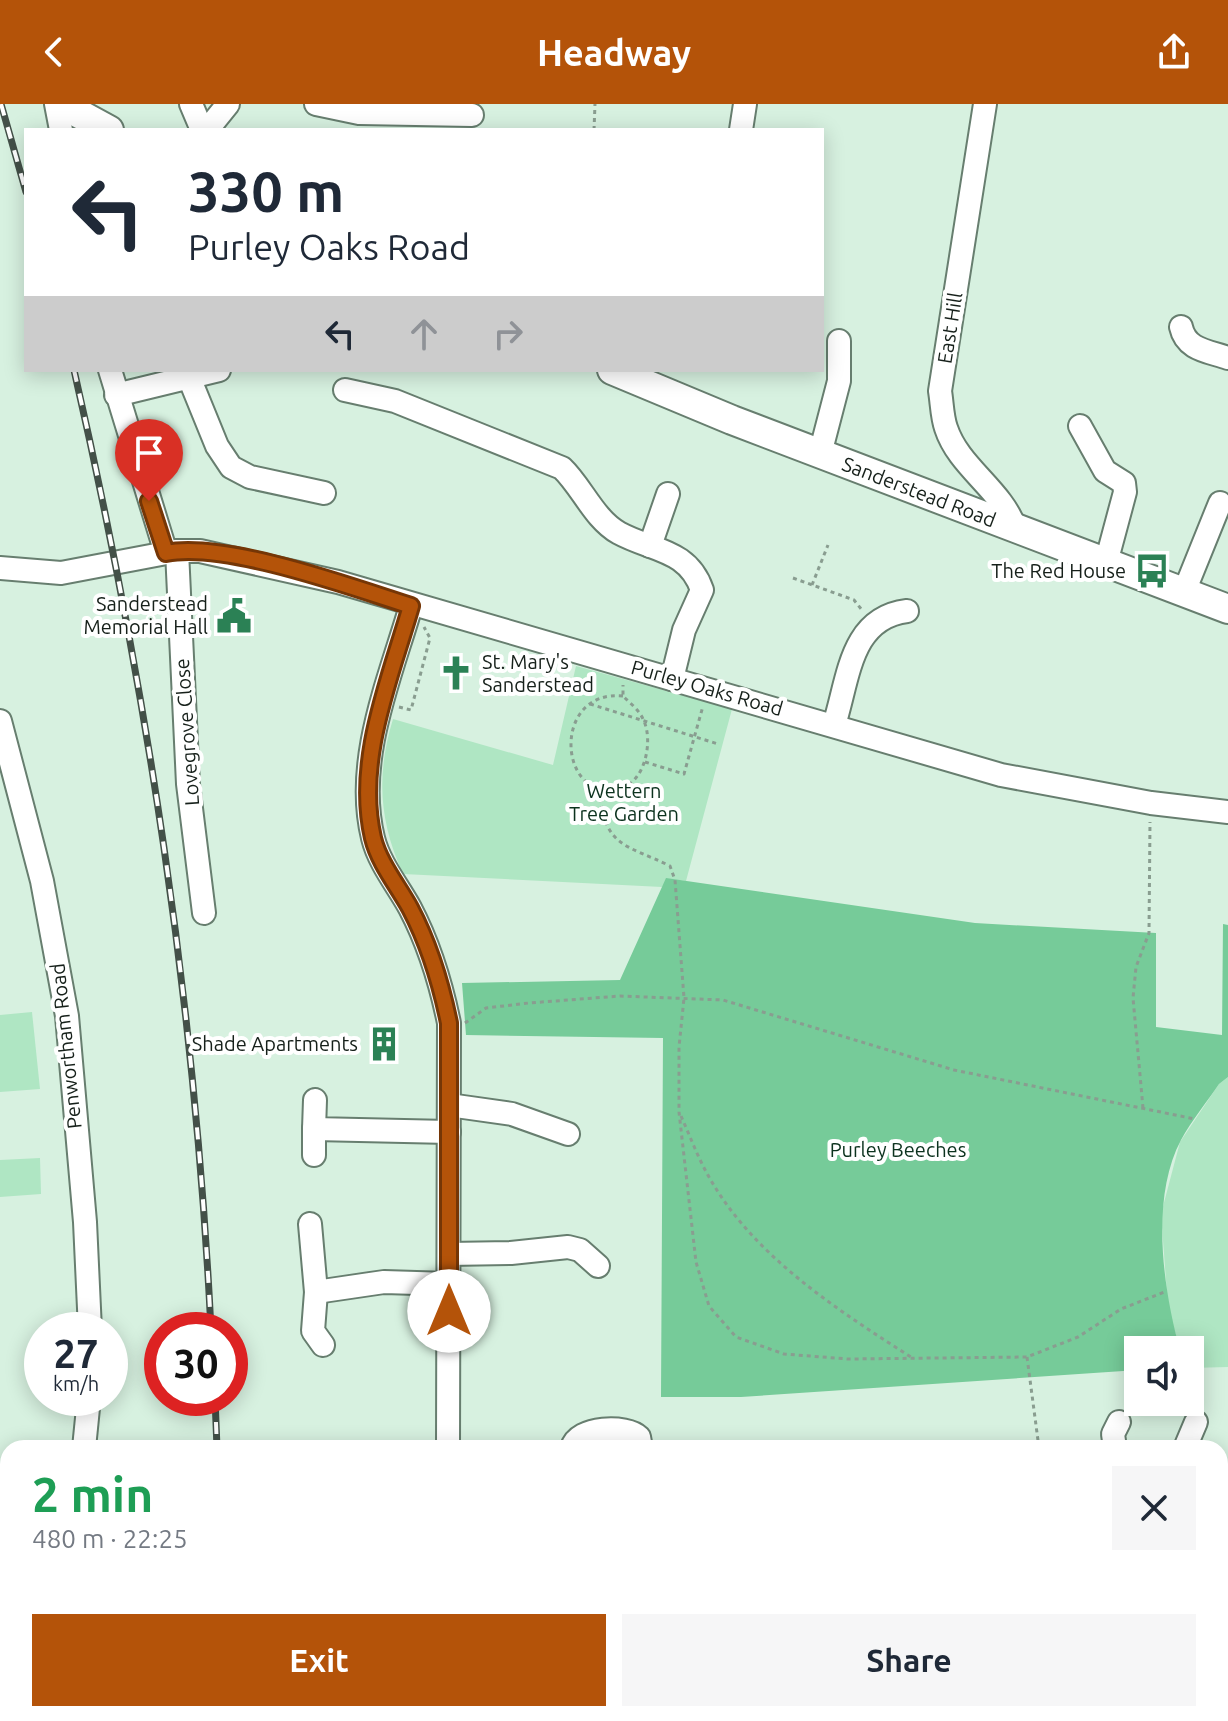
<!DOCTYPE html>
<meta charset="utf-8">
<style>
:root{--surface:#fff;--page:#f6f6f7;--text:#1f2937;--muted:#747a83;--accent:#b45309}
body{margin:0;font-family:Ubuntu,sans-serif;background:var(--page);color:var(--text);height:100vh;display:flex;flex-direction:column;font-size:30px;white-space:nowrap}
*{box-sizing:border-box;margin:0}
p{font-size:26px;color:var(--muted)}
.icon{flex:none;width:44px;height:44px;fill:none;stroke:currentColor;stroke-width:2;stroke-linecap:round;stroke-linejoin:round}
.map{position:relative;flex:1;overflow:hidden}
.drawer{position:absolute;left:0px;top:1336px;width:1228px;height:282px;display:flex;flex-direction:column;background:var(--surface);border-radius:24px 24px 0 0;box-shadow:0 4px 20px #0003}
.drawer>*{flex:none}
.hud{position:absolute;left:24px;top:24px;width:800px;height:244px;border-radius:0px;box-shadow:0 4px 20px #0003;background:#fff;color:var(--text);overflow:hidden}
.buttons{position:absolute;left:1124px;top:1232px;display:grid;gap:16px}
.buttons a{display:grid;place-items:center;width:80px;height:80px;border-radius:0px;background:var(--surface);box-shadow:0 4px 20px #0003;font-size:40px}
.speed{position:absolute;left:24px;top:1208px;display:flex;gap:16px;font-size:40px;font-weight:700;text-align:center}
.speed>*{display:grid;place-content:center;width:104px;height:104px;border-radius:50%;background:var(--surface);box-shadow:0 4px 20px #0003;line-height:1}
.speed small{font-size:20px;font-weight:400}
.speed .limit{border:12px solid #d22;background:#fff;color:#111}
.pin{position:absolute;display:grid;place-items:center;width:68px;height:68px;color:#fff;margin:-82px -34px;border-radius:50% 50% 50% 0;rotate:-45deg;box-shadow:0 0 8px #0007}
.pin .icon{rotate:45deg}
.me{position:absolute;width:88px;margin:-44px;rotate:0deg;stroke-linejoin:round;filter:drop-shadow(0 0 6px #0008)}
.turn{display:flex;align-items:center;gap:28px;height:168px;padding:0 32px;font-size:36px}
.turn .icon{width:104px;height:104px;stroke-width:2.5}
.turn b{display:block;font-size:56px;line-height:68px}
.lanes{display:flex;align-items:center;height:76px;padding:0 32px;background:#0003;justify-content:center;gap:40px;direction:ltr}
.lanes .off{opacity:.35}
.round{display:grid;place-items:center;flex:none;width:84px;height:84px;border-radius:0px;background:var(--page)}
.head{display:flex;align-items:center;justify-content:space-between;height:136px;padding:0 32px}
h1{font-size:48px;font-weight:700;line-height:60px;color:#1e9e55}
.primary-button{display:flex;gap:16px;margin-top:auto;padding:16px 32px}
.primary-button a{flex:1;height:92px;border-radius:0px;background:var(--accent);color:#fff;font-size:32px;font-weight:700;line-height:92px;text-align:center}
.primary-button a+a{background:var(--page);color:var(--text)}
header{display:flex;justify-content:space-between;align-items:center;height:104px;padding:0 32px;background:var(--accent);color:#fff;font-size:36px;font-weight:700}
.map>svg:first-child{display:block}
.green{fill:#afe6c3}
.forest{fill:#76cb99}
.lines{fill:none;stroke-linecap:round;stroke-linejoin:round}
.minor-casing{stroke:#677e6f;stroke-width:26}
.major-casing{stroke:#677e6f;stroke-width:32}
.path{stroke:#899d90;stroke-width:3;stroke-dasharray:4 4;stroke-linecap:butt}
.minor{stroke:#fff;stroke-width:22}
.major{stroke:#fff;stroke-width:28}
.rail-casing{stroke:#435048;stroke-width:7}
.rail{stroke:#fff;stroke-width:4;stroke-dasharray:12;stroke-linecap:butt}
.route-casing{stroke:#753606;stroke-width:20}
.route{stroke:#b45309;stroke-width:14}
.labels{text-anchor:middle;stroke-width:8;stroke-linejoin:round;paint-order:stroke}
.street-label{font-size:20px;fill:#16201a;stroke:#fff}
.poi-label{font-size:20px;fill:#16201a;stroke:#fff;text-anchor:end}
.park-label{font-size:20px;fill:#0c321e;stroke:#fff}
</style>
<header><svg class="icon" aria-label="back" viewBox="0 0 24 24"><path d="M15 5l-7 7 7 7"/></svg>Headway<svg class="icon" aria-label="share" viewBox="0 0 24 24"><path d="M12 15V3M7 8l5-5 5 5M5 13v7h14v-7"/></svg></header>
<div class="map">
<svg width="1228" height="1617" viewBox="0 0 1228 1617">
<rect width="100%" height="100%" fill="#d7f1e0"/>
<g class="green">
<path d="M576,562L732,605L686,777L667,775L662,783L403,770C379,717 376,671 393,615L553,661Z"/>
<path d="M32,908L40,985L0,988V911Z"/>
<path d="M1228,973V1263L1190,1264V1246H1180L1168,1203L1161,1110L1180,1038L1219,980Z"/>
<path d="M40,1054L41,1090L0,1093V1056Z"/>
<path d="M1220,1543H1228V1617H542L565,1610H1220Z"/>
</g>
<path class="forest" d="M666,774L975,819L1156,829V923L1222,931L1223,820L1228,821V973L1219,980C1207,998 1192,1016 1181,1036C1150,1094 1163,1185 1180,1246H1138V1266L741,1293H661L663,934L466,931L462,879L620,876Z"/>
<g class="lines">
<g class="minor-casing">
<g id="minor">
<path d="M56,0L61,26"/>
<path d="M191,0L202,26"/>
<path d="M316,0L359,9L472,11"/>
<path d="M985,0L940,287C942,299 942,313 946,324C959,364 1002,385 1016,426"/>
<path d="M207,26L228,0"/>
<path d="M741,26L745,0"/>
<path d="M1181,223C1186,246 1208,247 1228,254"/>
<path d="M110,266L166,449"/>
<path d="M186,266L217,342L231,363L250,373L324,389"/>
<path d="M345,286L395,297L562,364C582,383 594,415 619,429C652,447 688,445 702,486L684,526L672,575"/>
<path d="M116,291L219,266"/>
<path d="M1080,322L1105,367L1124,379L1125,388L1106,459"/>
<path d="M820,350L839,277V237"/>
<path d="M650,442L668,390"/>
<path d="M177,447L188,680L204,809"/>
<path d="M0,464L61,469L177,447H200L338,478L1001,671L1151,699L1228,708"/>
<path d="M1184,488L1220,399"/>
<path d="M411,502C390,574 354,657 373,734C379,759 398,782 410,804C429,840 441,880 449,919L448,1344"/>
<path d="M0,617L42,777L67,912L85,1118L90,1226"/>
<path d="M834,621C849,574 850,514 907,507"/>
<path d="M315,996L314,1025L449,1028"/>
<path d="M449,1001L512,1010L568,1030"/>
<path d="M314,1051V1025"/>
<path d="M310,1120L316,1188L384,1178L449,1180"/>
<path d="M449,1150L511,1149L568,1143L580,1146L598,1162"/>
<path d="M316,1188L313,1227L323,1241"/>
<path d="M84,1344L89,1294"/>
<path d="M572,1344C577,1322 627,1321 639,1333L641,1344"/>
<path d="M1115,1344L1113,1330L1119,1318"/>
<path d="M1185,1344L1196,1318"/>
<path d="M0,1374L8,1375"/>
<path d="M1220,1393H1228"/>
<path d="M1220,1527L1228,1528"/>
<path d="M82,1610V1617"/>
<path d="M452,1610L455,1617"/>
<path d="M498,1617L521,1610"/>
<path d="M647,1617L651,1610"/>
</g>
</g>
<g class="major-casing">
<g id="major">
<path d="M61,0L109,26"/>
<path d="M612,266L732,316L1228,505"/>
</g>
</g>
<g class="path">
<path d="M594,26L595,0"/>
<path d="M793,474L854,496L862,506"/>
<path d="M812,481L828,441"/>
<path d="M623,592C550,585 558,702 621,684C645,678 654,636 643,615C639,606 630,599 623,592V581"/>
<path d="M590,600L718,640"/>
<path d="M399,603L411,606L430,534L424,523"/>
<path d="M645,658L684,670L703,602"/>
<path d="M600,686C603,744 628,741 670,762L675,776L684,894L679,943V1008L696,1158L709,1202L736,1233L784,1250L848,1255L1027,1253L1078,1233L1121,1205L1167,1187"/>
<path d="M465,919L486,904L529,899L620,892L723,896L954,966L1195,1015"/>
<path d="M1143,1004L1133,894L1136,863L1149,829L1150,718"/>
<path d="M681,1012C690,1032 698,1054 709,1073C754,1153 839,1207 914,1255"/>
<path d="M1027,1253L1039,1344"/>
</g>
<use href="#minor" class="minor"/>
<use href="#major" class="major"/>
<g class="rail-casing">
<g id="rail">
<path d="M1,0L26,88"/>
<path d="M74,266C147,586 195,898 211,1226"/>
<path d="M215,1294L217,1344"/>
<path d="M238,1610L239,1617"/>
</g>
</g>
<use href="#rail" class="rail"/>
</g>
<g class="lines">
<g class="route-casing">
<path id="route" d="M149,397L166,449C225,437 352,483 411,502C390,575 355,657 373,734C379,759 398,782 410,804C429,840 441,880 449,919V1207"/>
</g>
<use href="#route" class="route"/>
</g>
<defs>
<g id="bus-bare" transform="scale(2.76)"><path d="M-5-6H5V4H4V6H2V4H-2V6H-4V4H-5ZM-3.5-4V0h7V-4ZM-3.5 1.2v1.5H-2V1.2ZM2 1.2v1.5H3.5V1.2Z" fill="#2b8155" stroke="#fff" stroke-width="2.5" paint-order="stroke"/></g>
<g id="civic-bare" transform="scale(2.76)"><path d="M-.6-6.5H3V-4.5H.6V-3L4-1V1h2V6H-6V1h2V-1L-.6-3ZM-1.2 2.5V6h2.4V2.5Z" fill="#2b8155" stroke="#fff" stroke-width="2.5" paint-order="stroke"/></g>
<g id="church-bare" transform="scale(2.76)"><path d="M-1.2-6h2.4v3.5h3.3v2.4h-3.3V6h-2.4V-.1h-3.3v-2.4h3.3Z" fill="#2b8155" stroke="#fff" stroke-width="2.5" paint-order="stroke"/></g>
<g id="building-bare" transform="scale(2.76)"><path d="M-4-6H4V6H1V3H-1V6H-4ZM-2.5-4.3h1.7v1.8h-1.7ZM.8-4.3h1.7v1.8H.8ZM-2.5-1h1.7V.8h-1.7ZM.8-1h1.7V.8H.8Z" fill="#2b8155" stroke="#fff" stroke-width="2.5" paint-order="stroke"/></g>
</defs>
<g fill-rule="evenodd">
<use href="#bus-bare" x="1152" y="467"/>
<use href="#civic-bare" x="234" y="512"/>
<use href="#church-bare" x="456" y="569"/>
<use href="#building-bare" x="384" y="940"/>
</g>
<g class="labels">
<g class="street-label">
<text transform="translate(950 224) rotate(-81)" y="7">East Hill</text>
<text transform="translate(919 388) rotate(21)" y="7">Sanderstead Road</text>
<text transform="translate(707 584) rotate(16)" y="7">Purley Oaks Road</text>
<text transform="translate(187 628) rotate(-94)" y="7">Lovegrove Close</text>
<text transform="translate(66 942) rotate(-96)" y="7">Penwortham Road</text>
</g>
<g class="poi-label">
<text x="1126" y="474">The Red House</text>
<text x="208" y="507">Sanderstead<tspan x="208" dy="23">Memorial Hall</tspan></text>
<text x="482" y="565" text-anchor="start">St. Mary's<tspan x="482" dy="23">Sanderstead</tspan></text>
<text x="358" y="947">Shade Apartments</text>
</g>
<g class="park-label">
<text x="624" y="694">Wettern<tspan x="624" dy="23">Tree Garden</tspan></text>
<text x="898" y="1053">Purley Beeches</text>
</g>
</g>
</svg>
<div class="buttons">
<a><svg class="icon" aria-label="sound" viewBox="0 0 24 24"><path d="M4 9h4l5-4v14l-5-4H4zM17 9q2 3 0 6"/></svg></a>
</div>
<div class="speed"><div>27<small>km/h</small></div><div class="limit">30</div></div>
<div class="pin" style="left:149px;top:397px;background:#d93025"><svg class="icon" aria-label="arrive" viewBox="0 0 24 24"><path d="M6 21V4h12l-3 4 3 4H6"/></svg></div>
<svg class="me" style="left:449px;top:1207px" viewBox="-20 -20 40 40"><circle r="19" fill="#fff"/><path d="M0-13L10 11 0 6-10 11z" fill="#b45309"/></svg>
<div class="hud">
<div class="turn"><svg class="icon" aria-label="left" viewBox="0 0 24 24"><path d="M17 20v-9H6M10 6l-5 5 5 5"/></svg><div><b>330 m</b>Purley Oaks Road</div></div>
<div class="lanes"><svg class="icon" aria-label="left" viewBox="0 0 24 24"><path d="M17 20v-9H6M10 6l-5 5 5 5"/></svg><svg class="icon off" aria-label="ahead" viewBox="0 0 24 24"><path d="M12 20V5M6 11l6-6 6 6"/></svg><svg class="icon off" aria-label="right" viewBox="0 0 24 24"><path d="M7 20v-9h11M14 6l5 5-5 5"/></svg></div>
</div>
<section class="drawer">
<div class="head"><div><h1>2 min</h1><p>480 m · 22:25</p></div><a class="round"><svg class="icon" aria-label="close" viewBox="0 0 24 24"><path d="M6 6l12 12M18 6L6 18"/></svg></a></div>
<div class="primary-button"><a>Exit</a><a>Share</a></div>
</section>
</div>
